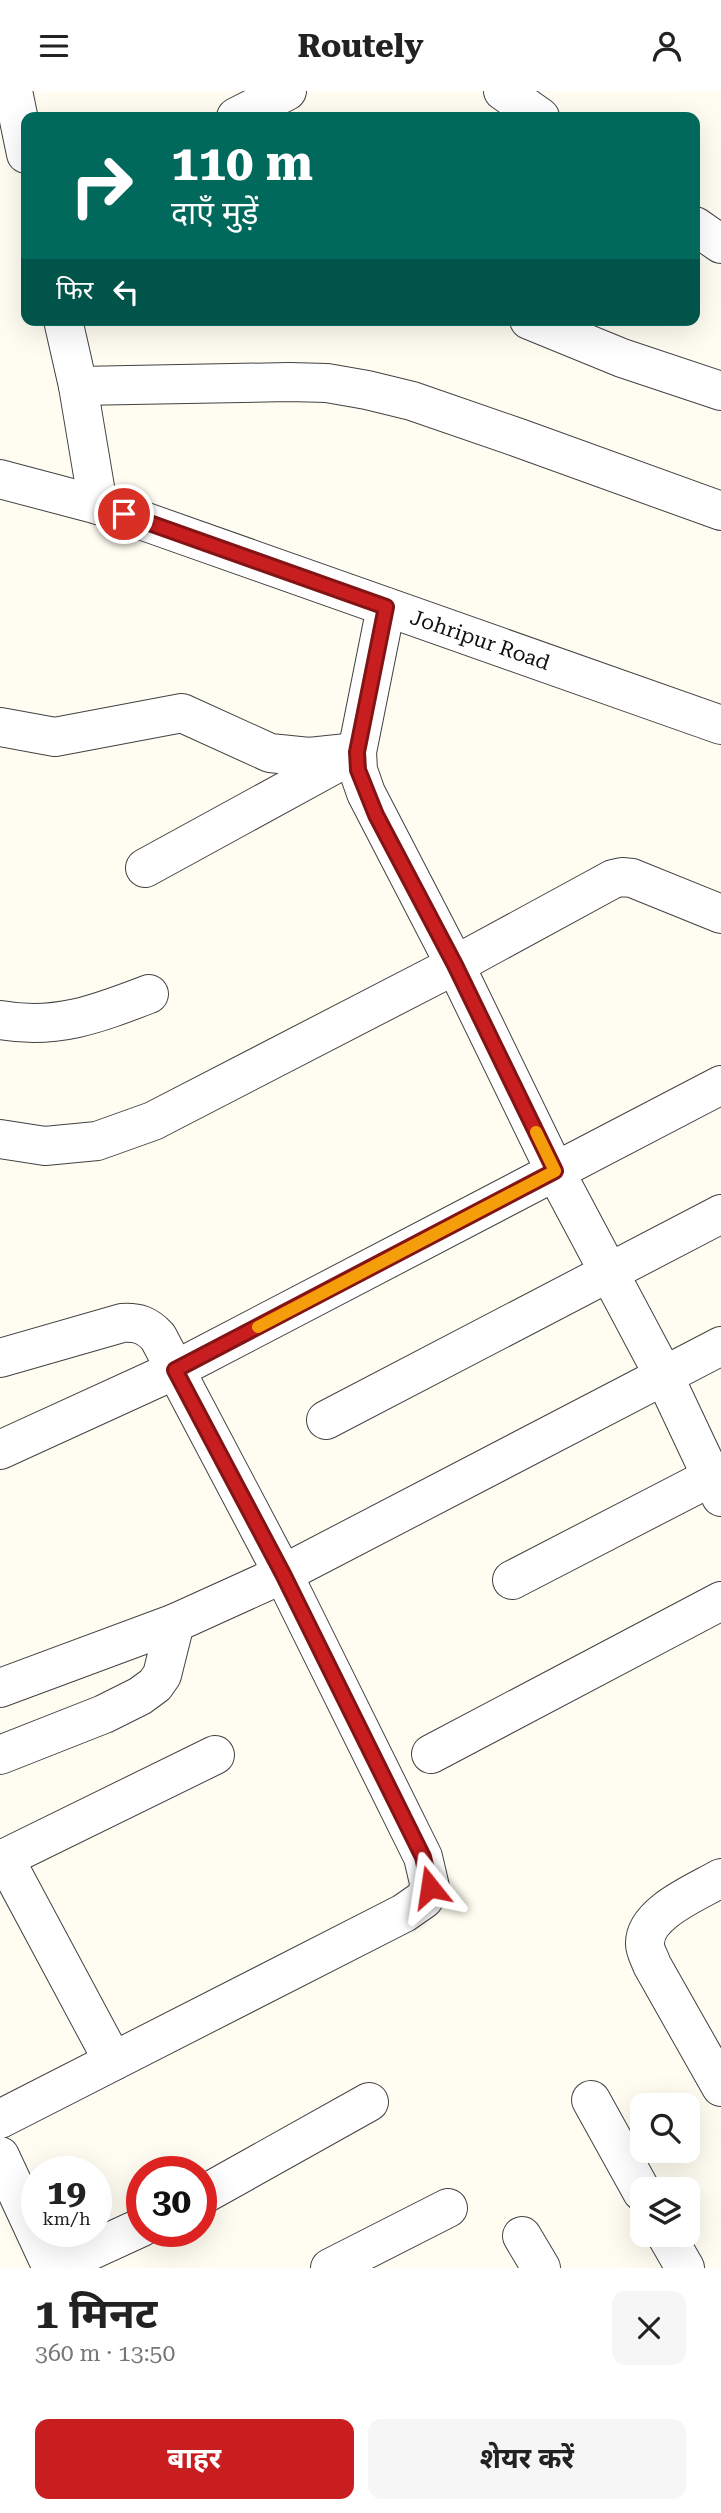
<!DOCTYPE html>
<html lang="hi">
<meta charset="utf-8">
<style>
:root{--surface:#fff;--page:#f6f6f6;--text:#222;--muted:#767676;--accent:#c81e20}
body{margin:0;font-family:"Roboto Serif","Noto Sans Devanagari",serif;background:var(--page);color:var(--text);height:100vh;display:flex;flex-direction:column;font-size:26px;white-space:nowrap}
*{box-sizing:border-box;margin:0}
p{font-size:23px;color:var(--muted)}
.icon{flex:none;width:38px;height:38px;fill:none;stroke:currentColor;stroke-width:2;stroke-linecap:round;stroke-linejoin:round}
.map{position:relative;height:2177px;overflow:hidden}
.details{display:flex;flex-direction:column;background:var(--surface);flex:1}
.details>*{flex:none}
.banner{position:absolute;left:21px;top:21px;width:679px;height:214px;border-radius:14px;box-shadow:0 7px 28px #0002;background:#00695c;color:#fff;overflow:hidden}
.controls{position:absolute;left:630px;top:2002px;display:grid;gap:14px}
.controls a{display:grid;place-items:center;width:70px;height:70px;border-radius:14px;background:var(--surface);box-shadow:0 7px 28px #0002;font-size:35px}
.speed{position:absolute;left:21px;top:2065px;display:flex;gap:14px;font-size:35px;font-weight:700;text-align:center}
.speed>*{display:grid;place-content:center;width:91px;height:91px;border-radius:50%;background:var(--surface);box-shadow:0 7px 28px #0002;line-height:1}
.speed small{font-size:18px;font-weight:400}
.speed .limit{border:10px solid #d22;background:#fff;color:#111}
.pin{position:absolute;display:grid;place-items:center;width:60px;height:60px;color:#fff;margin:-30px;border:4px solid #fff;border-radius:50%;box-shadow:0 2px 7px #0007}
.me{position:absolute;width:77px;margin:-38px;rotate:345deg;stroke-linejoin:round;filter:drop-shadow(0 0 5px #0008)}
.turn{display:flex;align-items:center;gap:24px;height:147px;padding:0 35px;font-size:32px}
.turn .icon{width:91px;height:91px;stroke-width:2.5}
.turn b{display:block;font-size:49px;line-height:60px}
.then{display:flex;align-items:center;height:66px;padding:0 35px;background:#0003;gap:14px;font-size:26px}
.round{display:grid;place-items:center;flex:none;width:74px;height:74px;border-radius:14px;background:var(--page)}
.summary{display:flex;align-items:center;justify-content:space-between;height:119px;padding:0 35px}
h1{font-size:42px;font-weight:700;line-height:52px}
.primary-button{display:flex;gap:14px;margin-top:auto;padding:14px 35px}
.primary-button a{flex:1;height:80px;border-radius:14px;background:var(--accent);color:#fff;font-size:28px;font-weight:700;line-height:80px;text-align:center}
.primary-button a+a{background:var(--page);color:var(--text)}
header{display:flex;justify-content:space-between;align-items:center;height:91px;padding:0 35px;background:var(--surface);font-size:32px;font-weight:700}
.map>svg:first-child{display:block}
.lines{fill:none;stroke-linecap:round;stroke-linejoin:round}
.minor-casing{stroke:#424242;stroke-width:40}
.minor{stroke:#fff;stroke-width:38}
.route-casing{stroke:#821415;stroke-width:18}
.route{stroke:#c81e20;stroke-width:12}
.slow{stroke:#f59e0b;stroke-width:12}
.labels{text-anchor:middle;stroke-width:7;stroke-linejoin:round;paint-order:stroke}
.street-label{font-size:21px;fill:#0f0f0f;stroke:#fff}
</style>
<header><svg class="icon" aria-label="menu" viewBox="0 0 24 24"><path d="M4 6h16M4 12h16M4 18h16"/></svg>Routely<svg class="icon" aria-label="person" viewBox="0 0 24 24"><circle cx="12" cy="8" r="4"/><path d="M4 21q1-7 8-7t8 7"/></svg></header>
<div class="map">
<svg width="721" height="2177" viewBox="0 0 721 2177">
<rect width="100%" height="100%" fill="#fffdf1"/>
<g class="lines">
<g class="minor-casing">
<g id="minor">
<path d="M13,0L26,63"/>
<path d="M503,0L540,26"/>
<path d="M236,26L287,0"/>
<path d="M695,135L721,153"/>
<path d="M63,229L78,295L98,414"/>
<path d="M529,229L622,267L721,300"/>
<path d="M78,295L289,291L327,292L367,299L412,310L519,347L721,420"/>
<path d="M0,388L98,414L721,634"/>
<path d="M386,516L357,661L358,679L366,702L455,874L555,1080L664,1285L721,1406"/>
<path d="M0,636L55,646L182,622L270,662L309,666L357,661"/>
<path d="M145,777L346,667"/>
<path d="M0,929C56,939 97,923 149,903"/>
<path d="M0,1048L45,1055L97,1050L153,1030L455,874L613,788L622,786L632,787L721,823"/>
<path d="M0,1267L122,1232C138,1231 147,1234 158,1246L283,1483L423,1766L430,1796L424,1808L404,1822L0,2028"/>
<path d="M326,1329L721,1123"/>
<path d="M0,1359L175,1279L721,994"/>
<path d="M512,1489L721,1381"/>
<path d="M0,1597L175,1532L283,1483L721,1255"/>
<path d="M431,1663L721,1510"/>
<path d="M0,1664L104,1623L140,1605L155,1594L162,1584L175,1532"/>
<path d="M721,1787C697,1801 644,1822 645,1853C645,1860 650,1868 652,1874L721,1996"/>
<path d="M113,1970L8,1774L7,1766L215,1664"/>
<path d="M591,2009L642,2101"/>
<path d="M0,2065L52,2177"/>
<path d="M201,2105L369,2011"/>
<path d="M666,2144L685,2177"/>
<path d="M522,2145L541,2177"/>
<path d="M53,2177L142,2136"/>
<path d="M330,2177L448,2117"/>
</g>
</g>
<use href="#minor" class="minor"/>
</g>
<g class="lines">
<g class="route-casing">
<path id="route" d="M124,423L386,516L357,661L358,679L376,724L455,874L555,1080L175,1279L283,1483L423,1766L430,1796"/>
</g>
<use href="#route" class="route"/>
<path class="slow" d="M258,1236L555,1080L536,1041"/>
</g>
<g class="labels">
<g class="street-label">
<text transform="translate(480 549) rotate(19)" y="7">Johripur Road</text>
</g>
</g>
</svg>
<div class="controls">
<a><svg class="icon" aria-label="search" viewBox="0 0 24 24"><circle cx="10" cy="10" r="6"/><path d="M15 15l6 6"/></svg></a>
<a><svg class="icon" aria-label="layers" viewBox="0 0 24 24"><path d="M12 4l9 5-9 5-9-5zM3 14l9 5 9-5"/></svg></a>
</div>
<div class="speed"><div>19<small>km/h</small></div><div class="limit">30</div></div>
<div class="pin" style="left:124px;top:423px;background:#d93025"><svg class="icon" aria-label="arrive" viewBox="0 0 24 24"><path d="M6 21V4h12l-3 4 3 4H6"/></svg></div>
<svg class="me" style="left:430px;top:1796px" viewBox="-20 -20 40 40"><path d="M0-17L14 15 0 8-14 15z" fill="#c81e20" stroke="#fff" stroke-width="4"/></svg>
<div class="banner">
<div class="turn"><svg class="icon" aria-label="right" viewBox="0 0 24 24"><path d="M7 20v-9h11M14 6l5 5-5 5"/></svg><div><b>110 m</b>दाएँ मुड़ें</div></div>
<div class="then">फिर<svg class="icon" aria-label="left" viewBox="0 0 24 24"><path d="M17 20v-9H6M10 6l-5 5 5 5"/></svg></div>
</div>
</div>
<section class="details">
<div class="summary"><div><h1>1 मिनट</h1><p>360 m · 13:50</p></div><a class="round"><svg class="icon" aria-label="close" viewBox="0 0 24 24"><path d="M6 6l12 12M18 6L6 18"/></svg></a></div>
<div class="primary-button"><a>बाहर</a><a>शेयर करें</a></div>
</section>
